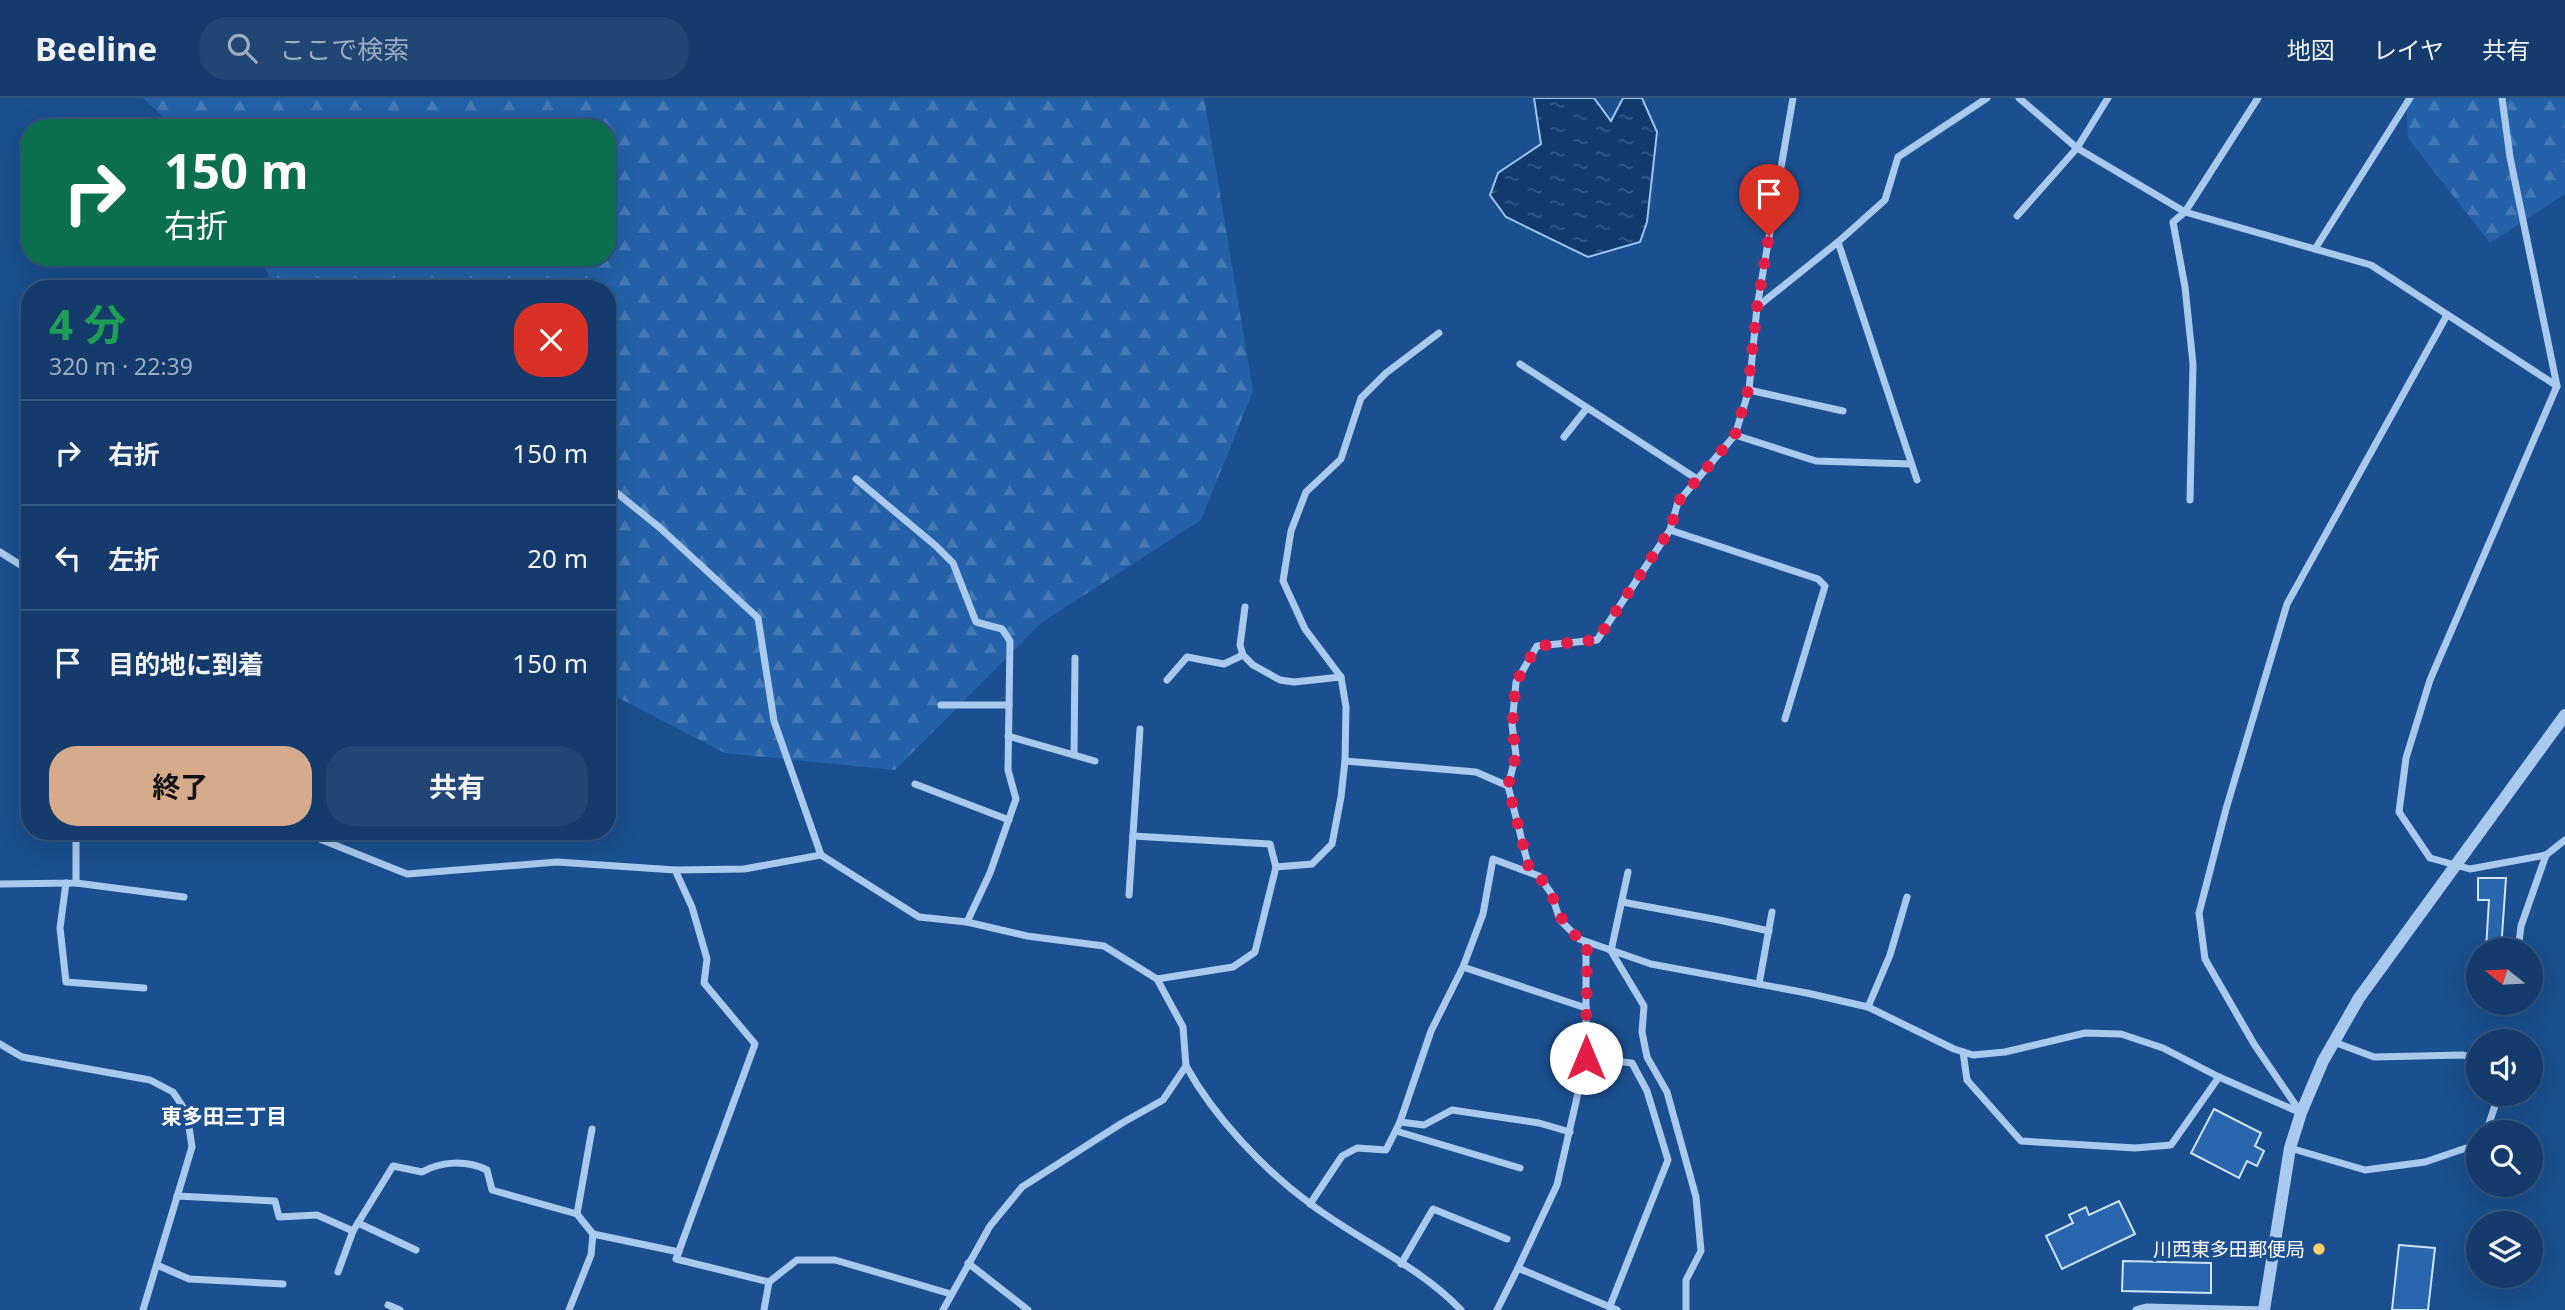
<!DOCTYPE html>
<html lang="ja">
<meta charset="utf-8">
<style>
:root{--surface:#143b6b;--page:#214673;--text:#f1f3f6;--muted:#9dadc1;--line:#33557e;--accent:#d6ab8b}
body{margin:0;font-family:"Noto Sans","Noto Sans JP",sans-serif;background:var(--page);color:var(--text);height:100vh;display:flex;flex-direction:column;font-size:26px;white-space:nowrap}
*{box-sizing:border-box;margin:0}
p{font-size:23px;color:var(--muted)}
.icon{flex:none;width:38px;height:38px;fill:none;stroke:currentColor;stroke-width:2;stroke-linecap:round;stroke-linejoin:round}
.map{position:relative;flex:1;overflow:hidden}
.sheet{position:absolute;left:21px;top:182px;width:595px;height:560px;display:flex;flex-direction:column;background:var(--surface);border-radius:28px;box-shadow:0 7px 28px #0002,0 0 0 2px var(--line)}
.sheet>*{flex:none}
.guide{position:absolute;left:21px;top:21px;width:595px;height:147px;border-radius:28px;box-shadow:0 7px 28px #0002,0 0 0 2px var(--line);background:#0b6e4f;color:#fff;overflow:hidden}
.needle{width:46px;rotate:288deg}
.buttons{position:absolute;left:2466px;top:840px;display:grid;gap:14px}
.buttons a{display:grid;place-items:center;width:77px;height:77px;border-radius:50%;background:var(--surface);box-shadow:0 7px 28px #0002,0 0 0 2px var(--line);font-size:35px}
.pin{position:absolute;display:grid;place-items:center;width:60px;height:60px;color:#fff;margin:-72px -30px;border-radius:50% 50% 50% 0;rotate:-45deg;box-shadow:0 0 7px #0007}
.pin .icon{rotate:45deg}
.me{position:absolute;width:77px;margin:-38px;rotate:0deg;stroke-linejoin:round;filter:drop-shadow(0 0 5px #0008)}
.turn{display:flex;align-items:center;gap:24px;height:147px;padding:0 28px;font-size:32px}
.turn .icon{width:91px;height:91px;stroke-width:2.5}
.turn b{display:block;font-size:49px;line-height:60px}
.round{display:grid;place-items:center;flex:none;width:74px;height:74px;border-radius:28px;background:var(--page)}
.headline{display:flex;align-items:center;justify-content:space-between;height:119px;padding:0 28px}
h1{font-size:42px;font-weight:700;line-height:52px;color:#1e9e55}
.primary-button{display:flex;gap:14px;margin-top:auto;padding:14px 28px}
.primary-button a{flex:1;height:80px;border-radius:28px;background:var(--accent);color:#111;font-size:28px;font-weight:700;line-height:80px;text-align:center}
.primary-button a+a{background:var(--page);color:var(--text)}
ul{padding:0;list-style:none}
li{display:flex;align-items:center;gap:21px;height:105px;padding:0 28px;border-top:2px solid var(--line)}
li div{flex:1}
li b{display:block;font-size:26px}
li em{font-style:normal}
header{display:flex;align-items:center;gap:42px;box-sizing:border-box;height:98px;padding:0 35px;background:var(--surface);border-bottom:2px solid var(--line)}
header strong{font-size:33px}
nav{display:flex;gap:38px;margin-inline-start:auto;font-size:24px}
.search{width:490px;height:63px;background:var(--page);display:flex;align-items:center;gap:18px;box-sizing:border-box;padding:0 24px;border-radius:28px;color:var(--muted);font-size:26px}
.map>svg:first-child{display:block}
.forest{fill:url(#forest-firs)}
.water{fill:url(#water-ripples);stroke:#9cc4f0;stroke-width:2}
.building{fill:#2a66ad;stroke:#cfe3fa;stroke-width:2}
.lines{fill:none;stroke-linecap:round;stroke-linejoin:round}
.minor{stroke:#a9c9ee;stroke-width:7}
.tertiary{stroke:#a9c9ee;stroke-width:12}
.route{stroke:#e11d48;stroke-width:12;stroke-dasharray:0 21.6}
.poi-dot{fill:#ffd166;stroke:#1b4f8f;stroke-width:2.5}
.labels{text-anchor:middle;stroke-width:7;stroke-linejoin:round;paint-order:stroke}
.poi-label{font-size:19px;fill:#fff;stroke:#1b4f8f;text-anchor:end}
.neighbourhood-label{font-size:21px;font-weight:bold;fill:#fff;stroke:#1b4f8f}
</style>
<header>
<strong>Beeline</strong>
<div class="search"><svg class="icon" aria-label="search" viewBox="0 0 24 24"><circle cx="10" cy="10" r="6"/><path d="M15 15l6 6"/></svg>ここで検索</div>
<nav><a>地図</a><a>レイヤ</a><a>共有</a></nav>
</header>
<div class="map">
<svg width="2565" height="1212" viewBox="0 0 2565 1212">
<defs>
<pattern id="forest-firs" width="22" height="20" patternUnits="userSpaceOnUse" patternTransform="scale(1.75)"><rect width="22" height="20" fill="#2461a8"/><path d="M5 1l3.5 6h-7zM16 11l3.5 6h-7z" fill="#4579b5"/></pattern>
<pattern id="water-ripples" width="26" height="14" patternUnits="userSpaceOnUse" patternTransform="scale(1.75)"><rect width="26" height="14" fill="#123a6d"/><path d="M2 4q2-2 4 0t4 0M15 11q2-2 4 0t4 0" fill="none" stroke="#365883"/></pattern>
</defs>
<rect width="100%" height="100%" fill="#1b4f8f"/>
<g class="forest">
<path d="M143,0H1204L1253,293L1201,422L1041,525L895,672L725,655L607,594V191H275L260,159H607V30H175Z"/>
<path d="M2406,0H2565V96L2490,145L2408,40Z"/>
</g>
<path class="water" d="M1534,0H1594L1611,23L1623,0H1642L1657,34L1647,124L1640,144L1588,159L1506,119L1490,97L1498,75L1541,46Z"/>
<g class="building">
<path d="M2478,780H2506L2501,852H2486L2489,802H2478Z"/>
<path d="M2214,1011L2261,1035L2255,1048L2264,1053L2257,1068L2247,1063L2239,1080L2191,1055Z"/>
<path d="M2119,1103L2135,1136L2062,1171L2046,1138L2073,1125L2069,1117L2086,1109L2089,1117Z"/>
<path d="M2399,1147L2435,1150L2428,1212H2392Z"/>
<path d="M2123,1163L2211,1165V1195L2122,1193Z"/>
</g>
<g class="lines">
<g class="minor">
<path d="M2019,0L2077,50L2185,114L2371,167L2557,288L2430,582L2406,660L2399,714L2430,760L2470,771L2546,757L2565,742"/>
<path d="M2502,0L2510,59L2557,288"/>
<path d="M2017,118L2077,50L2108,0"/>
<path d="M1838,144L1917,382"/>
<path d="M2315,151L2410,0"/>
<path d="M1757,209L1838,144L1885,102L1898,59L1987,0"/>
<path d="M1520,266L1697,381"/>
<path d="M1749,292L1843,313"/>
<path d="M1735,337L1816,363L1911,366"/>
<path d="M1564,339L1587,310"/>
<path d="M856,381L936,448L953,465L976,524L1002,531L1010,543L1008,672L1016,701L990,775L967,824"/>
<path d="M607,387L659,429L758,520L774,623L821,757L919,819L967,824L1027,838L1104,848L1157,881"/>
<path d="M2190,402L2193,266L2185,189L2173,124L2185,114L2258,0"/>
<path d="M0,454L30,473"/>
<path d="M1245,509L1240,547L1243,557L1253,567L1280,582L1294,584L1341,579"/>
<path d="M1167,582L1187,559L1224,566L1243,557"/>
<path d="M941,607H1009"/>
<path d="M1785,621L1825,488L1818,481L1670,432L1678,404L1735,337L1749,292L1757,209L1793,0"/>
<path d="M1008,638L1095,663"/>
<path d="M1074,657L1075,560"/>
<path d="M1345,663L1476,674L1508,688L1530,774"/>
<path d="M915,686L1009,722"/>
<path d="M1508,688L1516,657L1512,627L1516,584L1537,548L1597,542L1670,432"/>
<path d="M300,733L407,776L557,764L675,772L692,809L707,861L704,885L755,946L676,1161L769,1184L797,1162H835L951,1196"/>
<path d="M1133,738L1270,746L1276,769"/>
<path d="M675,772L744,771L821,757"/>
<path d="M1628,774L1611,853L1644,908L1642,934L1647,959L1667,994L1696,1099L1701,1153L1686,1182V1212"/>
<path d="M66,785L60,830L66,884L144,890"/>
<path d="M76,785L184,799"/>
<path d="M0,786L76,785V733"/>
<path d="M1129,797L1140,631"/>
<path d="M1622,804L1719,822L1769,833"/>
<path d="M2518,852L2521,828L2546,757"/>
<path d="M1463,869L1586,910"/>
<path d="M1759,886L1772,814"/>
<path d="M1868,909L1890,857L1907,799"/>
<path d="M2334,944L2374,959L2463,957L2478,962"/>
<path d="M0,946L22,959L150,982L173,994L187,1015L192,1049L143,1212"/>
<path d="M1963,954L1967,982L2021,1043L2135,1050L2171,1047L2219,979"/>
<path d="M1586,960V844"/>
<path d="M1186,968L1183,929L1157,881L1233,869L1255,854L1276,769L1312,766L1332,746L1341,699L1345,663L1346,609L1341,579L1305,531L1283,483L1291,433L1306,394L1341,361L1361,300L1386,275L1439,235"/>
<path d="M1400,1024L1424,1027L1452,1012L1539,1025L1570,1034"/>
<path d="M1396,1033L1520,1070"/>
<path d="M2486,1034L2499,996"/>
<path d="M2290,1050L2365,1072L2425,1064L2478,1046"/>
<path d="M177,1098L275,1103L279,1119L317,1117L353,1133"/>
<path d="M1310,1106L1342,1058L1357,1050L1386,1052L1400,1024L1431,933L1463,869L1483,816L1493,761L1539,778L1551,795L1560,822L1579,841L1651,866L1807,895L1868,909L1954,951L1973,957L2005,954L2085,935L2121,936L2163,950L2219,979L2301,1015L2254,946L2205,861L2199,815L2226,711L2287,506L2447,217"/>
<path d="M577,1116L592,1031"/>
<path d="M358,1125L416,1152"/>
<path d="M968,1165L1028,1212"/>
<path d="M1401,1166L1433,1111L1507,1141"/>
<path d="M157,1167L189,1181L283,1186"/>
<path d="M1518,1170L1557,1087L1586,960L1632,965L1647,993L1668,1062L1610,1208"/>
<path d="M338,1174L353,1133L393,1068L422,1074C441,1063 467,1062 487,1072L492,1092L577,1116L593,1136"/>
<path d="M388,1207L400,1212"/>
<path d="M569,1212L591,1157L593,1136L679,1154"/>
<path d="M764,1212L769,1184"/>
<path d="M943,1212L990,1128L1022,1089L1122,1025L1163,1002L1186,968C1214,1019 1265,1073 1312,1107C1360,1143 1419,1168 1461,1212"/>
<path d="M1497,1212L1518,1170L1617,1212"/>
<path d="M2136,1212L2147,1209L2264,1212"/>
</g>
<path class="tertiary" d="M2264,1212L2290,1050L2301,1015L2323,963L2359,900L2565,617"/>
</g>
<g class="lines">
<path class="route" d="M1586,960L1587,844C1550,829 1561,787 1530,774L1508,688L1516,657L1512,627L1516,584L1537,548L1597,542L1670,432L1678,404L1735,337L1748,292L1757,209L1769,138"/>
</g>
<circle class="poi-dot" cx="2319" cy="1151" r="7"/>
<g class="labels">
<g class="poi-label">
<text x="2305" y="1158">川西東多田郵便局</text>
</g>
<g class="neighbourhood-label">
<text x="224" y="1026">東多田三丁目</text>
</g>
</g>
</svg>
<div class="buttons">
<a><svg class="needle" viewBox="-14 -14 28 28"><path d="M0-13l5 13h-10z" fill="#e53935"/><path d="M0 13l5-13h-10z" fill="#9dadc1"/></svg></a>
<a><svg class="icon" aria-label="sound" viewBox="0 0 24 24"><path d="M4 9h4l5-4v14l-5-4H4zM17 9q2 3 0 6"/></svg></a>
<a><svg class="icon" aria-label="search" viewBox="0 0 24 24"><circle cx="10" cy="10" r="6"/><path d="M15 15l6 6"/></svg></a>
<a><svg class="icon" aria-label="layers" viewBox="0 0 24 24"><path d="M12 4l9 5-9 5-9-5zM3 14l9 5 9-5"/></svg></a>
</div>
<div class="pin" style="left:1769px;top:138px;background:#d93025"><svg class="icon" aria-label="arrive" viewBox="0 0 24 24"><path d="M6 21V4h12l-3 4 3 4H6"/></svg></div>
<svg class="me" style="left:1586px;top:960px" viewBox="-20 -20 40 40"><circle r="19" fill="#fff"/><path d="M0-13L10 11 0 6-10 11z" fill="#e11d48"/></svg>
<div class="guide">
<div class="turn"><svg class="icon" aria-label="right" viewBox="0 0 24 24"><path d="M7 20v-9h11M14 6l5 5-5 5"/></svg><div><b>150 m</b>右折</div></div>
</div>
<section class="sheet">
<div class="headline"><div><h1>4 分</h1><p>320 m · 22:39</p></div><a class="round" style="background:#d93025;color:#fff"><svg class="icon" aria-label="close" viewBox="0 0 24 24"><path d="M6 6l12 12M18 6L6 18"/></svg></a></div>
<ul>
<li><svg class="icon" aria-label="right" viewBox="0 0 24 24"><path d="M7 20v-9h11M14 6l5 5-5 5"/></svg><div><b>右折</b></div><em>150 m</em></li>
<li><svg class="icon" aria-label="left" viewBox="0 0 24 24"><path d="M17 20v-9H6M10 6l-5 5 5 5"/></svg><div><b>左折</b></div><em>20 m</em></li>
<li><svg class="icon" aria-label="arrive" viewBox="0 0 24 24"><path d="M6 21V4h12l-3 4 3 4H6"/></svg><div><b>目的地に到着</b></div><em>150 m</em></li>
</ul>
<div class="primary-button"><a>終了</a><a>共有</a></div>
</section>
</div>
